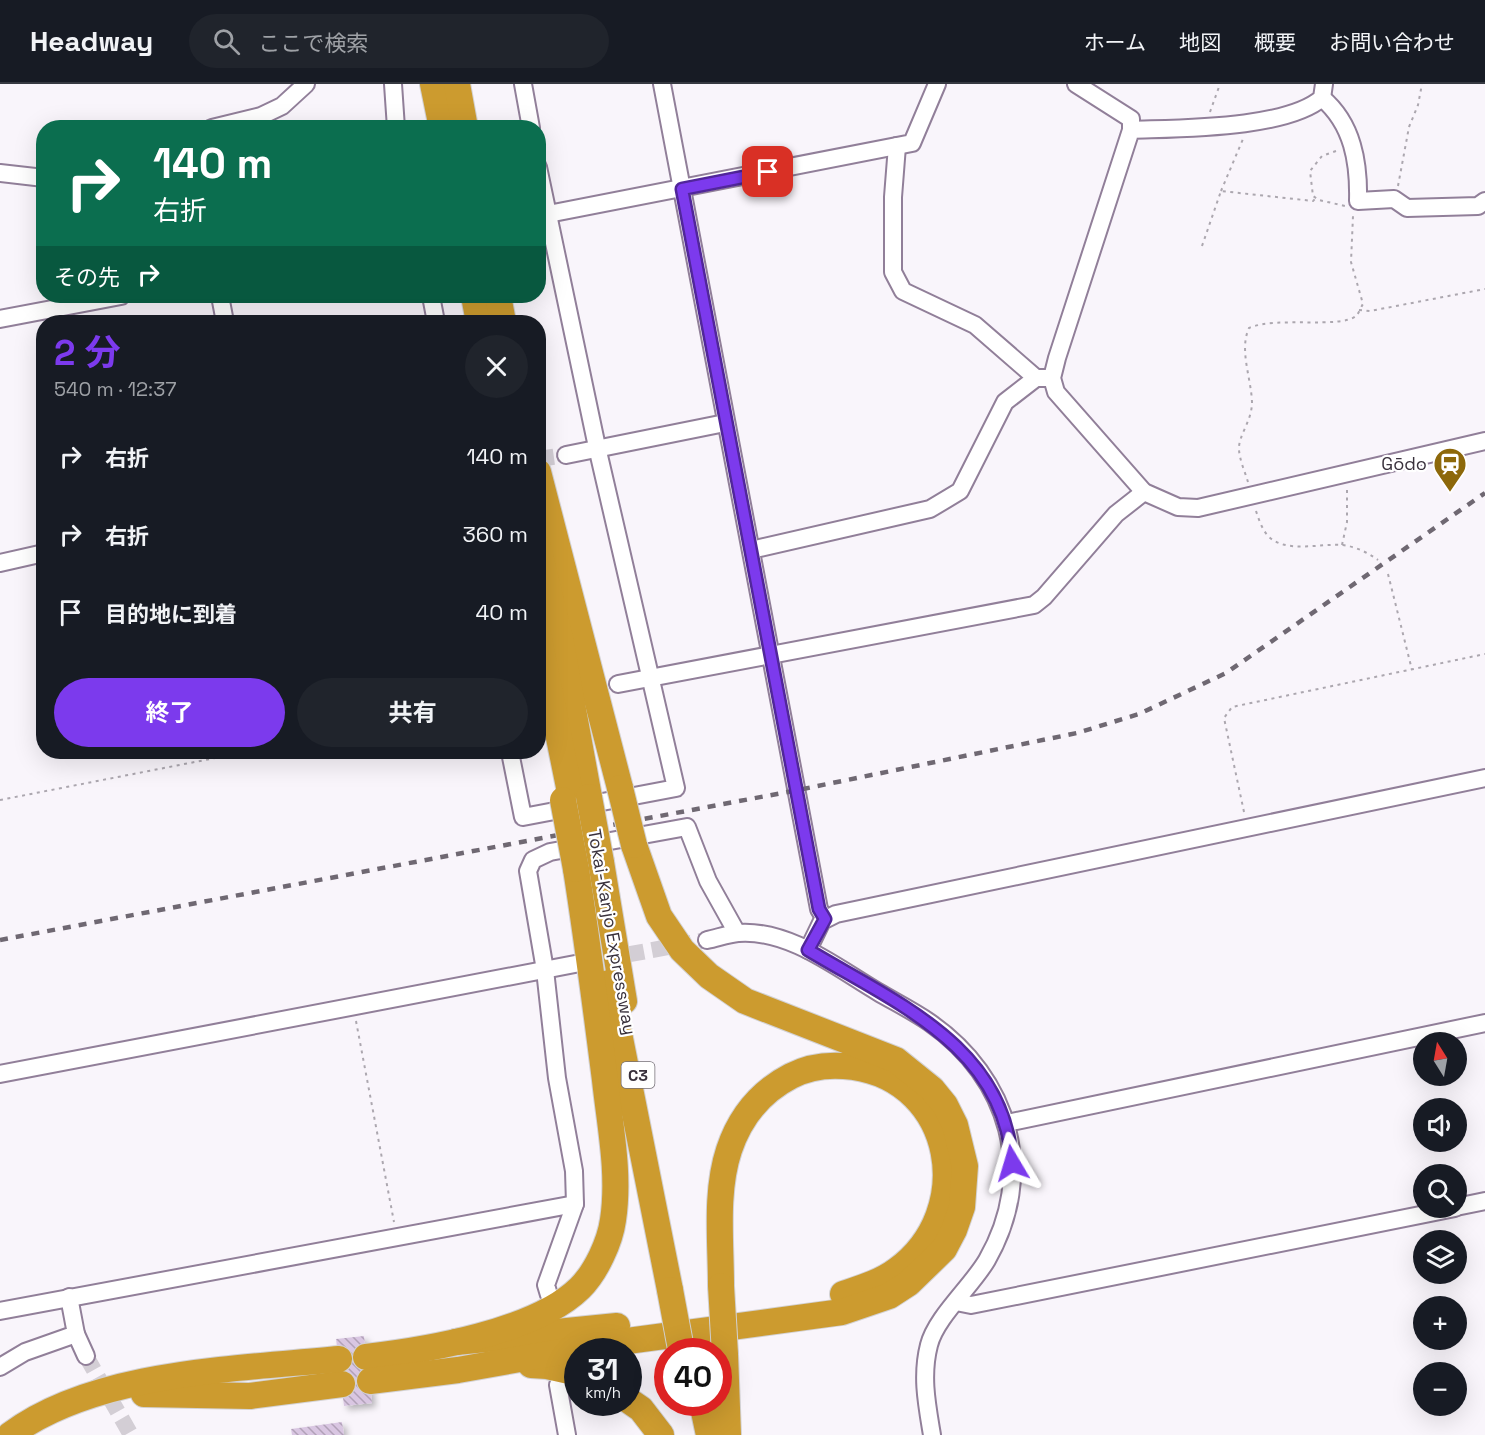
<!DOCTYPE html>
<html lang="ja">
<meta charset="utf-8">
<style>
:root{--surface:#171b24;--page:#20242c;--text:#f1f3f6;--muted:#9ea1a6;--line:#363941;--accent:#7c3aed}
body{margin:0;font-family:"Space Grotesk","Noto Sans JP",sans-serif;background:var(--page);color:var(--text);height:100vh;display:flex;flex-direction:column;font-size:22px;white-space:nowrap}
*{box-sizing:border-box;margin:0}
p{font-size:20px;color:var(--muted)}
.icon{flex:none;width:33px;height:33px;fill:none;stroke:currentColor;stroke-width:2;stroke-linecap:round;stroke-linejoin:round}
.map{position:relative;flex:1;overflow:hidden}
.drawer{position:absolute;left:36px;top:231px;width:510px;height:444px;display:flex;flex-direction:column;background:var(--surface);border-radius:24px;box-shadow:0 6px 24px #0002}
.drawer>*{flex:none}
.top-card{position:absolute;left:36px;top:36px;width:510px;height:183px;border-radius:24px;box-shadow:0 6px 24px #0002;background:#0b6e4f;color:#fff;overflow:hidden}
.needle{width:39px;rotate:349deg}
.fabs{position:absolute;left:1413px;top:948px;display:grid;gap:12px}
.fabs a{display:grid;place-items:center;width:54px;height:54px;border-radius:50%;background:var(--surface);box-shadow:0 6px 24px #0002;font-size:30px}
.speed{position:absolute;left:564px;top:1254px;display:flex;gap:12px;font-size:30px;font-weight:700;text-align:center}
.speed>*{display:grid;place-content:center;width:78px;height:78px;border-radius:50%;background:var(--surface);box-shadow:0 6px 24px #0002;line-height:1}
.speed small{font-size:15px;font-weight:400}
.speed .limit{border:9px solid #d22;background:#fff;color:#111}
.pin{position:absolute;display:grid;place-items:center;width:51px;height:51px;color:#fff;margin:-26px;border-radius:12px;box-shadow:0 3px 9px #0006}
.me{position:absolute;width:66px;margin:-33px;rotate:353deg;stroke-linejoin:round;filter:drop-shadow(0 0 4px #0008)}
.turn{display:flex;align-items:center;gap:21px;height:126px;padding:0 18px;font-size:27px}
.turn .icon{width:78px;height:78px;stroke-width:2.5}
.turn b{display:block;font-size:42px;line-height:51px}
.then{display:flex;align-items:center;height:57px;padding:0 18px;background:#0003;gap:12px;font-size:22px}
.round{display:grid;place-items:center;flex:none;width:63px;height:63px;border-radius:32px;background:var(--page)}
.summary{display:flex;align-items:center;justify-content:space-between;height:102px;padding:0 18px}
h1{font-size:36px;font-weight:700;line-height:45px;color:var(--accent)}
.action{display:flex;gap:12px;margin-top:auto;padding:12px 18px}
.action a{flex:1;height:69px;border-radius:36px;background:var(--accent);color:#fff;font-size:24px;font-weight:700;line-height:69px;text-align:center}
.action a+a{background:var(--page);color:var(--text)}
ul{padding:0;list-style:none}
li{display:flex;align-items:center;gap:18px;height:78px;padding:0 18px}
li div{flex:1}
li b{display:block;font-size:22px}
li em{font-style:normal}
header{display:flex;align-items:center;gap:36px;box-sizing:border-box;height:84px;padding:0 30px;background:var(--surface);border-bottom:2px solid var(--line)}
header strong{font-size:28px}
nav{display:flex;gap:33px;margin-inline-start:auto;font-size:21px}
.search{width:420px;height:54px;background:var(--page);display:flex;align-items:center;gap:15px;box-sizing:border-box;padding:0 21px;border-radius:33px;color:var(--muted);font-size:22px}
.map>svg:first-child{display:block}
.building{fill:url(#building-back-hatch);filter:url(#shadow)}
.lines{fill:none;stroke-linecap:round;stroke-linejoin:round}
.minor-tunnel{stroke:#d3ced5;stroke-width:16;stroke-dasharray:16 8;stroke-linecap:butt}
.minor-casing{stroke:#917f99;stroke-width:20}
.highway-casing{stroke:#d3d2d4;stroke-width:28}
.path{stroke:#aca7af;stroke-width:2;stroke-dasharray:3 4.5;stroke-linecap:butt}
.minor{stroke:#fff;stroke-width:16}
.highway{stroke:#cc9b2f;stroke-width:26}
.rail{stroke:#6f6872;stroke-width:4.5;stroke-dasharray:8 8;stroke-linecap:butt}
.highway-bridge-casing{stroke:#d3d2d4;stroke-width:28;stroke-linecap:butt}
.highway-bridge{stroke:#cc9b2f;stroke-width:26}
.route-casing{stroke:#51269a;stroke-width:15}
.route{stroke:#7c3aed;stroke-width:10}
.labels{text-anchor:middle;stroke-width:4.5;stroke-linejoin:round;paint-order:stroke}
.shield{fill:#fff;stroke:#746f76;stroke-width:1.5}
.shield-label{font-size:16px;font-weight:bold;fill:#39313c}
.poi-label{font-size:18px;fill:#39313c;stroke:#fff;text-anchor:end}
.street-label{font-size:18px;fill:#39313c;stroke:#fff}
</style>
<header>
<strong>Headway</strong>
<div class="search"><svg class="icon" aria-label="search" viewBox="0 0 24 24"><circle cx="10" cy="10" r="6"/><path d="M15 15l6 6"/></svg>ここで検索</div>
<nav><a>ホーム</a><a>地図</a><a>概要</a><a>お問い合わせ</a></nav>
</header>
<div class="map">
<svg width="1485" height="1351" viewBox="0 0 1485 1351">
<defs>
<pattern id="building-back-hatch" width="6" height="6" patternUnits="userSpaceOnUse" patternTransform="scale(1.5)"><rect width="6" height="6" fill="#d9c6e2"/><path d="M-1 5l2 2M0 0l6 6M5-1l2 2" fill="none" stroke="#b1a1b8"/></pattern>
<filter id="shadow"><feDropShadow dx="4" dy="4" stdDeviation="3" flood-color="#0004"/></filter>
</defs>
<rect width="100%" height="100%" fill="#f9f5fb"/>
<g class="building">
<path d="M364,1252L372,1319L344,1322L336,1255Z"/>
<path d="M342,1338L344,1351H292L291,1345Z"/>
</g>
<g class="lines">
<g class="minor-tunnel">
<path d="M538,375L566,371"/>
<path d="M581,879L707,856"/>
<path d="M86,1272L131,1351"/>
</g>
<g class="minor-casing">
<g id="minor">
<path d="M393,0L396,44"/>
<path d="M523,0L531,44"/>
<path d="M662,0L819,825L825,835"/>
<path d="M1076,0L1131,35V46"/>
<path d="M1324,0L1322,14C1286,45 1180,44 1131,46L1057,274L1052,294L1056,308L1144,408L1178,423L1198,424L1485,357"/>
<path d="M1322,14C1353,40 1359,79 1358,117L1394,115L1407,124L1478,122L1485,117"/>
<path d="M212,44L261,32L282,22L306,0"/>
<path d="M897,62L893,113V188L903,207L975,241L1036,294"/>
<path d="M0,89L44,94"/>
<path d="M538,132L912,59L937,0"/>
<path d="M220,212L225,238"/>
<path d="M431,212L436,238"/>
<path d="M0,235L121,212"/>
<path d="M566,371L725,339"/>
<path d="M751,466L930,425L960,407L1005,318L1036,294H1052"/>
<path d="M0,479L44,469"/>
<path d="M618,600L1034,521L1044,513L1116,430L1144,408"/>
<path d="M510,668L523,733L676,704L597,363L538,83"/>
<path d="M707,856C717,854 728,850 738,849C789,845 837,884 878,908C895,918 913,927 929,938C1010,994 1037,1089 987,1176C972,1202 936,1233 929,1261C921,1292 927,1321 932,1351"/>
<path d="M808,866L822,837L836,830L1485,694"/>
<path d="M0,990L575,880"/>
<path d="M1007,1039L1485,939"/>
<path d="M1456,1123L1485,1117"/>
<path d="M549,1211L546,1201L575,1120L574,1087L557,994L545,886L528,787L533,776L550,768L687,743L708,797L737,849"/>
<path d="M956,1218L971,1221L1455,1124"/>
<path d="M0,1227L575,1120"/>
<path d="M76,1250L86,1272"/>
<path d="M0,1283L25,1268L76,1250L69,1213"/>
<path d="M558,1301L567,1351"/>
</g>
</g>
<g class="highway-casing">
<g id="highway">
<path d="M433,0L442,44"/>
<path d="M457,0L465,44"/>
<path d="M474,212L479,238"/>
<path d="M498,212L503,238"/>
<path d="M538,388L620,704"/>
<path d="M538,463L560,554L589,713"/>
<path d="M538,550L571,713"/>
<path d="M601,778L624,917"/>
<path d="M609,899L670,1206"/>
<path d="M721,1202C721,1158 715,1108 729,1066C740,1033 760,1008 791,992C810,982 832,980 853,983C956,998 977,1128 897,1186C881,1198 861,1204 843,1210"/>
<path d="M456,1258L617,1242"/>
<path d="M725,1270L728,1351"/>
<path d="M366,1273C427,1266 535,1248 580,1204C596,1188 610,1158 613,1136C620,1090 610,1042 605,996C596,925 587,855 576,785"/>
<path d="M531,1281L547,1282L578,1289"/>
<path d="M370,1297L458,1286L605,1260L842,1228L889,1212L909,1199L944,1165L954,1146L962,1123L965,1082L955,1041L945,1021L932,1005L896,976L745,917L709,892L682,866L659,832L634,761"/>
<path d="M144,1310L250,1312L342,1300"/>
<path d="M628,1316L641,1325L661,1351"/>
<path d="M702,1318L709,1351"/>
<path d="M10,1351C94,1288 236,1285 339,1275"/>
</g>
</g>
<g class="path">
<path d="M1210,28L1220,0"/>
<path d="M1336,67L1322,72L1310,87L1313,112L1319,116L1345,122"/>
<path d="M1398,102L1409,43L1418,21L1422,0"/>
<path d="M1221,107L1243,55"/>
<path d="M1202,162L1221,107L1313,117L1316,114"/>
<path d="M1359,226L1370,227L1485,205"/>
<path d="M1248,398C1245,388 1240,377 1239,366C1238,351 1252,338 1252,318C1251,293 1239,266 1249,244C1276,232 1340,245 1356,232C1359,229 1361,223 1363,220L1351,178L1353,132"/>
<path d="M1256,427C1259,436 1262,445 1268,452C1286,470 1320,459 1343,461C1356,463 1367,468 1378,476"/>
<path d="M1342,461L1347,438V405"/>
<path d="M1388,490L1412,586"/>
<path d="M0,716L246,668"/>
<path d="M1244,728L1224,634L1232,623L1485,570"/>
<path d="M356,937L394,1138"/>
</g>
<use href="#minor" class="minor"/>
<use href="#highway" class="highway"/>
<path class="rail" d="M0,856L798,706L1077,649L1139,630L1226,589L1485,409"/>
<g class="highway-bridge-casing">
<g id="highway-bridge">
<path d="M620,704L634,761"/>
<path d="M589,713L601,778"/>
<path d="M563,716L576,785"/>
<path d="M721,1202L725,1270"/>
<path d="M670,1206L681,1265"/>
</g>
</g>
<use href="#highway-bridge" class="highway-bridge"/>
</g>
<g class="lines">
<g class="route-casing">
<path id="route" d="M768,88L682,105L819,825L825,835L808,866C896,919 1005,963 1012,1079"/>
</g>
<use href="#route" class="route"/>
</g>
<defs>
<g id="station-pin" transform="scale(1.725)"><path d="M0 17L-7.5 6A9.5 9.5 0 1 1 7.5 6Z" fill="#8d680a" stroke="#fff"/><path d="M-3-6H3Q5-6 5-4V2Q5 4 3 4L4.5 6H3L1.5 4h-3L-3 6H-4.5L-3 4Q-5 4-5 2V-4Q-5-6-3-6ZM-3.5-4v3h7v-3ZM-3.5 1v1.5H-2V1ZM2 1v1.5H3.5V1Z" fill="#fff"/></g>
</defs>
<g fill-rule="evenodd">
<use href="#station-pin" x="1450" y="380"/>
</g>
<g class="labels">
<rect class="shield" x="621.5" y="978" width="33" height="26" rx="4.5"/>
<g class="shield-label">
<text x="638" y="997">C3</text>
</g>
<g class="poi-label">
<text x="1427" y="386">Gōdo</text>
</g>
<g class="street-label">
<text transform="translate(612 848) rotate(80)" y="6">Tokai-Kanjo Expressway</text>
</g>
</g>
</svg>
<div class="fabs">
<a><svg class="needle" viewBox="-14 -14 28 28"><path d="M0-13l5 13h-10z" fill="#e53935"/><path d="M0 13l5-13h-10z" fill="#9ea1a6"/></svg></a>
<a><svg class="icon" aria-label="sound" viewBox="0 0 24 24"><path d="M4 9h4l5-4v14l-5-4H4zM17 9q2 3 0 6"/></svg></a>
<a><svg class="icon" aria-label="search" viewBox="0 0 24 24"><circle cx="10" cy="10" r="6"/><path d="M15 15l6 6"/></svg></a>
<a><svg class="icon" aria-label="layers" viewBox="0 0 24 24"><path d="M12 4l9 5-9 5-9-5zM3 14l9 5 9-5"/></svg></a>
<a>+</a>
<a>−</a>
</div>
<div class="speed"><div>31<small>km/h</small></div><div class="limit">40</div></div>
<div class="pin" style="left:768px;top:88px;background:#d93025"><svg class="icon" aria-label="arrive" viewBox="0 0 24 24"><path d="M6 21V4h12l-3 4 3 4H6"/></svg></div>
<svg class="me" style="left:1012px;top:1079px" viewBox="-20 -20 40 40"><path d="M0-17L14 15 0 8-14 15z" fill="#7c3aed" stroke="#fff" stroke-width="4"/></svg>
<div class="top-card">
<div class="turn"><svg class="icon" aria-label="right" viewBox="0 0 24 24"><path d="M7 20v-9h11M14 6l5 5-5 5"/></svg><div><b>140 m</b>右折</div></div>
<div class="then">その先<svg class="icon" aria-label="right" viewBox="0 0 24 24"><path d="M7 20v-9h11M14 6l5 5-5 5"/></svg></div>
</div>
<section class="drawer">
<div class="summary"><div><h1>2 分</h1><p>540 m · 12:37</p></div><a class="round"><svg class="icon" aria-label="close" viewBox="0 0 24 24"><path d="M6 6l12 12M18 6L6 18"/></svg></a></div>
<ul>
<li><svg class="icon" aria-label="right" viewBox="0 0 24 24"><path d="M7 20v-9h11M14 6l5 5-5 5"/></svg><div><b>右折</b></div><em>140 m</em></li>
<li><svg class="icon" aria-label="right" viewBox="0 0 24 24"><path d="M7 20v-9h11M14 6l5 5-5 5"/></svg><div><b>右折</b></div><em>360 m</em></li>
<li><svg class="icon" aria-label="arrive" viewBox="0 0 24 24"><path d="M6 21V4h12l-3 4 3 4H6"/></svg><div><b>目的地に到着</b></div><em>40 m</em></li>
</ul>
<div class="action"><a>終了</a><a>共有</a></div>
</section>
</div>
